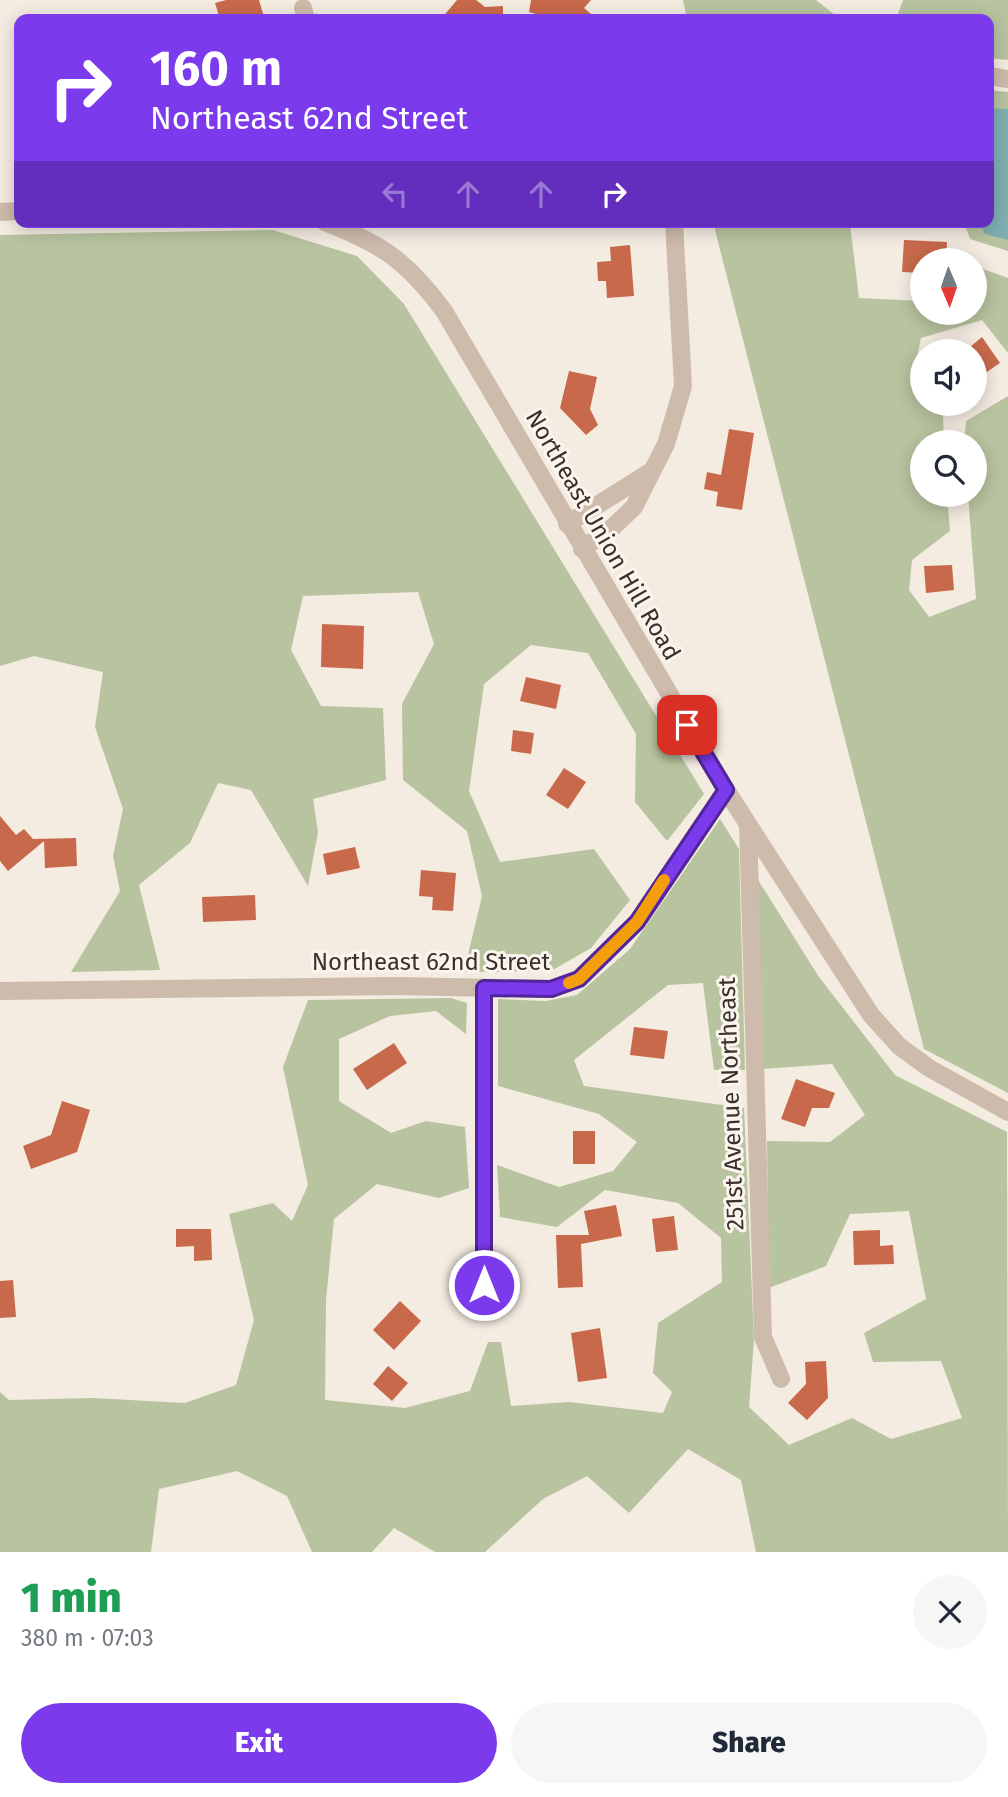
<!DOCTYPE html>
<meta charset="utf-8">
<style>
:root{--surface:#fff;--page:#f6f6f7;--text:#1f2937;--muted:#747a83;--accent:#7c3aed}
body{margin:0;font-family:"Fira Sans",sans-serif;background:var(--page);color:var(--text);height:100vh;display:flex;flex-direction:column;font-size:26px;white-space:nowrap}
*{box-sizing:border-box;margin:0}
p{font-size:23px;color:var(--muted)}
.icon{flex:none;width:38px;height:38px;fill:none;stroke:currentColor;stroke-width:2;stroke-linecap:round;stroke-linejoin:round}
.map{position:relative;height:1552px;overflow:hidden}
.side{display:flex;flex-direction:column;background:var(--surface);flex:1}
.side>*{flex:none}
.top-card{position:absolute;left:14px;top:14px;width:980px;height:214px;border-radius:14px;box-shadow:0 4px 18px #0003;background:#7c3aed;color:#fff;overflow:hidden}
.needle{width:46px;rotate:178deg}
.buttons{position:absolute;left:910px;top:248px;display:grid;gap:14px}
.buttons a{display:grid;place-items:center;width:77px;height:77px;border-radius:50%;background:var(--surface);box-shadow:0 4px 18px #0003;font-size:35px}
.pin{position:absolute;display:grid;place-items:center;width:60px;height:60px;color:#fff;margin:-30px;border-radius:14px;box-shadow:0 4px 10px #0006}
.me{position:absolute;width:77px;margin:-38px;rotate:0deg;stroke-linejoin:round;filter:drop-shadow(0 0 5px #0008)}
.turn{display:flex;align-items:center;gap:24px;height:147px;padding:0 21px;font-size:32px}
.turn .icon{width:91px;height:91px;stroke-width:2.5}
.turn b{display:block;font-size:49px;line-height:60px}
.lanes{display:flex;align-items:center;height:66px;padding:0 21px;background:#0003;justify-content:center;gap:35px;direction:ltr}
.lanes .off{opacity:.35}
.round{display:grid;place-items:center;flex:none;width:74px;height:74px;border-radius:37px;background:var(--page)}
.head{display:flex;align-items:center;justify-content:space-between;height:119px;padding:0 21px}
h1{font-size:42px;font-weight:800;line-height:52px;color:#1e9e55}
.action{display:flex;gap:14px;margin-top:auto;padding:14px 21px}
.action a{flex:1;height:80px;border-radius:42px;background:var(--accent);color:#fff;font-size:28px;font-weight:800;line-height:80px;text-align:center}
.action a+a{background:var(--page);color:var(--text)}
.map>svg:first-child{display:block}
.green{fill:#b8c4a0}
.water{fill:#7fb0b2}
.building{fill:#c8694b}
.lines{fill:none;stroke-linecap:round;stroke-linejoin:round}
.minor{stroke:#cdbbac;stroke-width:18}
.route-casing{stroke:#51269a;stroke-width:18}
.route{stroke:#7c3aed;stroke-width:12}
.slow{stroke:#f59e0b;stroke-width:12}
.labels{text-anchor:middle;stroke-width:6;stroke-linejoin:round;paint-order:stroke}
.street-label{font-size:24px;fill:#3b302b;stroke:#fbf5ee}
</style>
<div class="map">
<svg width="1008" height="1552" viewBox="0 0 1008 1552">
<rect width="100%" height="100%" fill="#f4ebe1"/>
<g class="green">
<path d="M683,0H816L840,19H687Z"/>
<path d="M903,0H1008V60L989,58V19H896Z"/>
<path d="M989,90L1008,92V251L970,239L964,222H989Z"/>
<path d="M713,222H848L850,224L859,298L922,301V313H975V266L1008,278V353L982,320L921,338L912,381L922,393V404H932L943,416L944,443H922V495H947L950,531L912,560L909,590L929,617L976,599L968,495H975V443H964L966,421L1008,396V1093L924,1049Z"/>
<path d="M273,230L357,256L404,304L704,794L667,841L635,802L636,734L588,653L531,645L484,684L469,791L500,862L594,849L630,900L591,948L551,971L464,972L482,896L467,831L403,780L402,704L434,644L418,592L303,596L291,650L321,706L383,708L386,780L313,799L318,832L308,886L251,790L218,783L190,843L139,885L160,970L71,972L120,891L113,856L123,809L95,727L103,672L34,656L0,666V235Z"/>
<path d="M720,819L739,849L745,1070H714L703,983L668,985L574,1060L584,1086L744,1108L754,1340L749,1407L789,1445L852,1418L891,1439L962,1418L941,1361L873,1362L864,1333L926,1299L909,1211L850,1214L826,1266L769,1288L767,1141L830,1142L865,1115L832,1064L763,1069L758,880L819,977L895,1075L1007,1132L1008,1552H756L741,1480L688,1449L629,1513L587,1476L543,1499L485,1552H435L394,1528L372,1552H312L287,1496L237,1471L159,1489L151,1552H0V1392L9,1400L93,1398L185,1403L236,1385L254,1320L229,1214L273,1203L292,1221L308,1185L283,1067L308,1000L451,998L467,1003L466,1034L436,1011L390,1016L339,1039V1101L391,1133L426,1121L465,1127L469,1188L439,1198L377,1184L334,1219L326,1300L325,1400L405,1408L470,1391L488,1342H501L511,1406L569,1402L663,1413L672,1392L653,1373L658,1323L722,1282L721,1238L678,1203L605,1190L557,1227L500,1217L497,1165L559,1187L613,1171L637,1142L599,1114L498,1086V999L546,1001L577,995L630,949Z"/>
</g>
<path class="water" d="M989,108L1008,109V240L985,234L979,222H989Z"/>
<g class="building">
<path d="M226,0H259L264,17L255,19H220L215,3Z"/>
<path d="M457,0H476L485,7L503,6V19H441Z"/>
<path d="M531,0H591L584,8L597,19L550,18L529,12Z"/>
<path d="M904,240L947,242L946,261H922V273L902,272Z"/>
<path d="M630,245L634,296L607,298L606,281H598L597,262L611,261L610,247Z"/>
<path d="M982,337L1000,363L975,380V352H964Z"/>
<path d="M569,371L597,377L590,409L598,425L586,435L560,408Z"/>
<path d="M729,429L754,433L742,510L716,506L718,492L704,489L707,472L721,475Z"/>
<path d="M952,565L954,590L926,593L924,566Z"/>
<path d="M322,624L364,626L363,669L321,667Z"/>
<path d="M526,677L561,685L556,709L520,701Z"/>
<path d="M513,730L534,733L531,754L511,751Z"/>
<path d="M564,768L586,782L568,809L546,795Z"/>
<path d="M0,816L16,835L24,829L33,839L76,838L77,866L45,868L44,841L8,871L0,861Z"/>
<path d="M355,847L360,868L327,875L323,854Z"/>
<path d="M421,870L456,873L453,911L432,910L433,897L419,896Z"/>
<path d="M255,895L256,920L203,922L202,897Z"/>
<path d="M634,1027L668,1031L664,1059L630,1055Z"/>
<path d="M394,1043L407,1063L367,1090L353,1069Z"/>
<path d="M796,1079L835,1093L829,1108H812L805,1127L781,1119Z"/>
<path d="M62,1101L90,1110L77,1152L31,1169L23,1146L51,1135Z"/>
<rect x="573" y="1131" width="22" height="33"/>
<path d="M616,1205L622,1236L581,1244L583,1287L558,1288L556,1235H589L584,1211Z"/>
<path d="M674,1216L678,1250L656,1252L652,1219Z"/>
<path d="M176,1229H211L212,1260L194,1261V1246L176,1247Z"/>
<path d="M880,1230V1246L893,1245L894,1264L854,1265L853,1231Z"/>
<path d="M13,1280L16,1317L0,1318V1281Z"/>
<path d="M400,1301L421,1321L394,1350L373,1330Z"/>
<path d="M600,1328L607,1378L578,1382L571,1333Z"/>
<path d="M826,1361L828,1398L807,1420L788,1403L806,1384L805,1362Z"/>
<path d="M388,1366L408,1383L392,1401L373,1384Z"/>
</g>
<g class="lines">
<g class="minor">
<path d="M303,8L306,19"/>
<path d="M989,76L1008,79"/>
<path d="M0,212L19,211"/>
<path d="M325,222C382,244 407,261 444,311L726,790L871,1015L899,1046L929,1068L1008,1112"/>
<path d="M567,524L652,471"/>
<path d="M582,549L613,527L634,507L666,444L683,386L674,222"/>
<path d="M748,824L763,1337L781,1379"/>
<path d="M484,988V1285"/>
<path d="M0,991L396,986L551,989L579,979L637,922L726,790"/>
</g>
</g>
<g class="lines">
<g class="route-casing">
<path id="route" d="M484,1285V988L551,989L579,979L637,922L726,790L687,725"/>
</g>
<use href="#route" class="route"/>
<path class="slow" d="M569,983L579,979L637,922L664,880"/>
</g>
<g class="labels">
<g class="street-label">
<text transform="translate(603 535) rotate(60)" y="8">Northeast Union Hill Road</text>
<text x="431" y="970">Northeast 62nd Street</text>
<text transform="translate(731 1104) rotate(-92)" y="8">251st Avenue Northeast</text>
</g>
</g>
</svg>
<div class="buttons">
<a><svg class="needle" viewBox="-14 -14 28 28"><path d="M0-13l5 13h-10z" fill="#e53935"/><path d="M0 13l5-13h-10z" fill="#747a83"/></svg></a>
<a><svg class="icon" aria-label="sound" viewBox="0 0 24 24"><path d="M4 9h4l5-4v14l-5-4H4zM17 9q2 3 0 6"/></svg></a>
<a><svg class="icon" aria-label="search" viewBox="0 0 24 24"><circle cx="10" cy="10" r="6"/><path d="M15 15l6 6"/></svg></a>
</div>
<div class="pin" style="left:687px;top:725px;background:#d93025"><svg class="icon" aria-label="arrive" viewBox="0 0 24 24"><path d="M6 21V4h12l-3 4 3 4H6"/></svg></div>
<svg class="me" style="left:484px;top:1285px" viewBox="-20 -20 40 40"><circle r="17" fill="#7c3aed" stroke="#fff" stroke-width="3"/><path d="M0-11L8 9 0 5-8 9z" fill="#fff"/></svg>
<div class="top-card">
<div class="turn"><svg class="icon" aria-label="right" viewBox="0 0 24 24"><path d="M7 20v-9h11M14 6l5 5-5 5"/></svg><div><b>160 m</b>Northeast 62nd Street</div></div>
<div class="lanes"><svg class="icon off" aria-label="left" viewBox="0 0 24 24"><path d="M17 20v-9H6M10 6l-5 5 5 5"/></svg><svg class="icon off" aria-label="ahead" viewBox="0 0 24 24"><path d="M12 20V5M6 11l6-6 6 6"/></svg><svg class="icon off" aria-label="ahead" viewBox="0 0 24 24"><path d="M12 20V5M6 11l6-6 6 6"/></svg><svg class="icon" aria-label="right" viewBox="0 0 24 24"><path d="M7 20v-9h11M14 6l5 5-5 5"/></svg></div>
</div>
</div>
<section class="side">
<div class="head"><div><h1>1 min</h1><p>380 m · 07:03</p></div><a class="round"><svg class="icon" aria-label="close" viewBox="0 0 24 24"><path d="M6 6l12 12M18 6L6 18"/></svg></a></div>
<div class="action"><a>Exit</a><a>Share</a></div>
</section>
